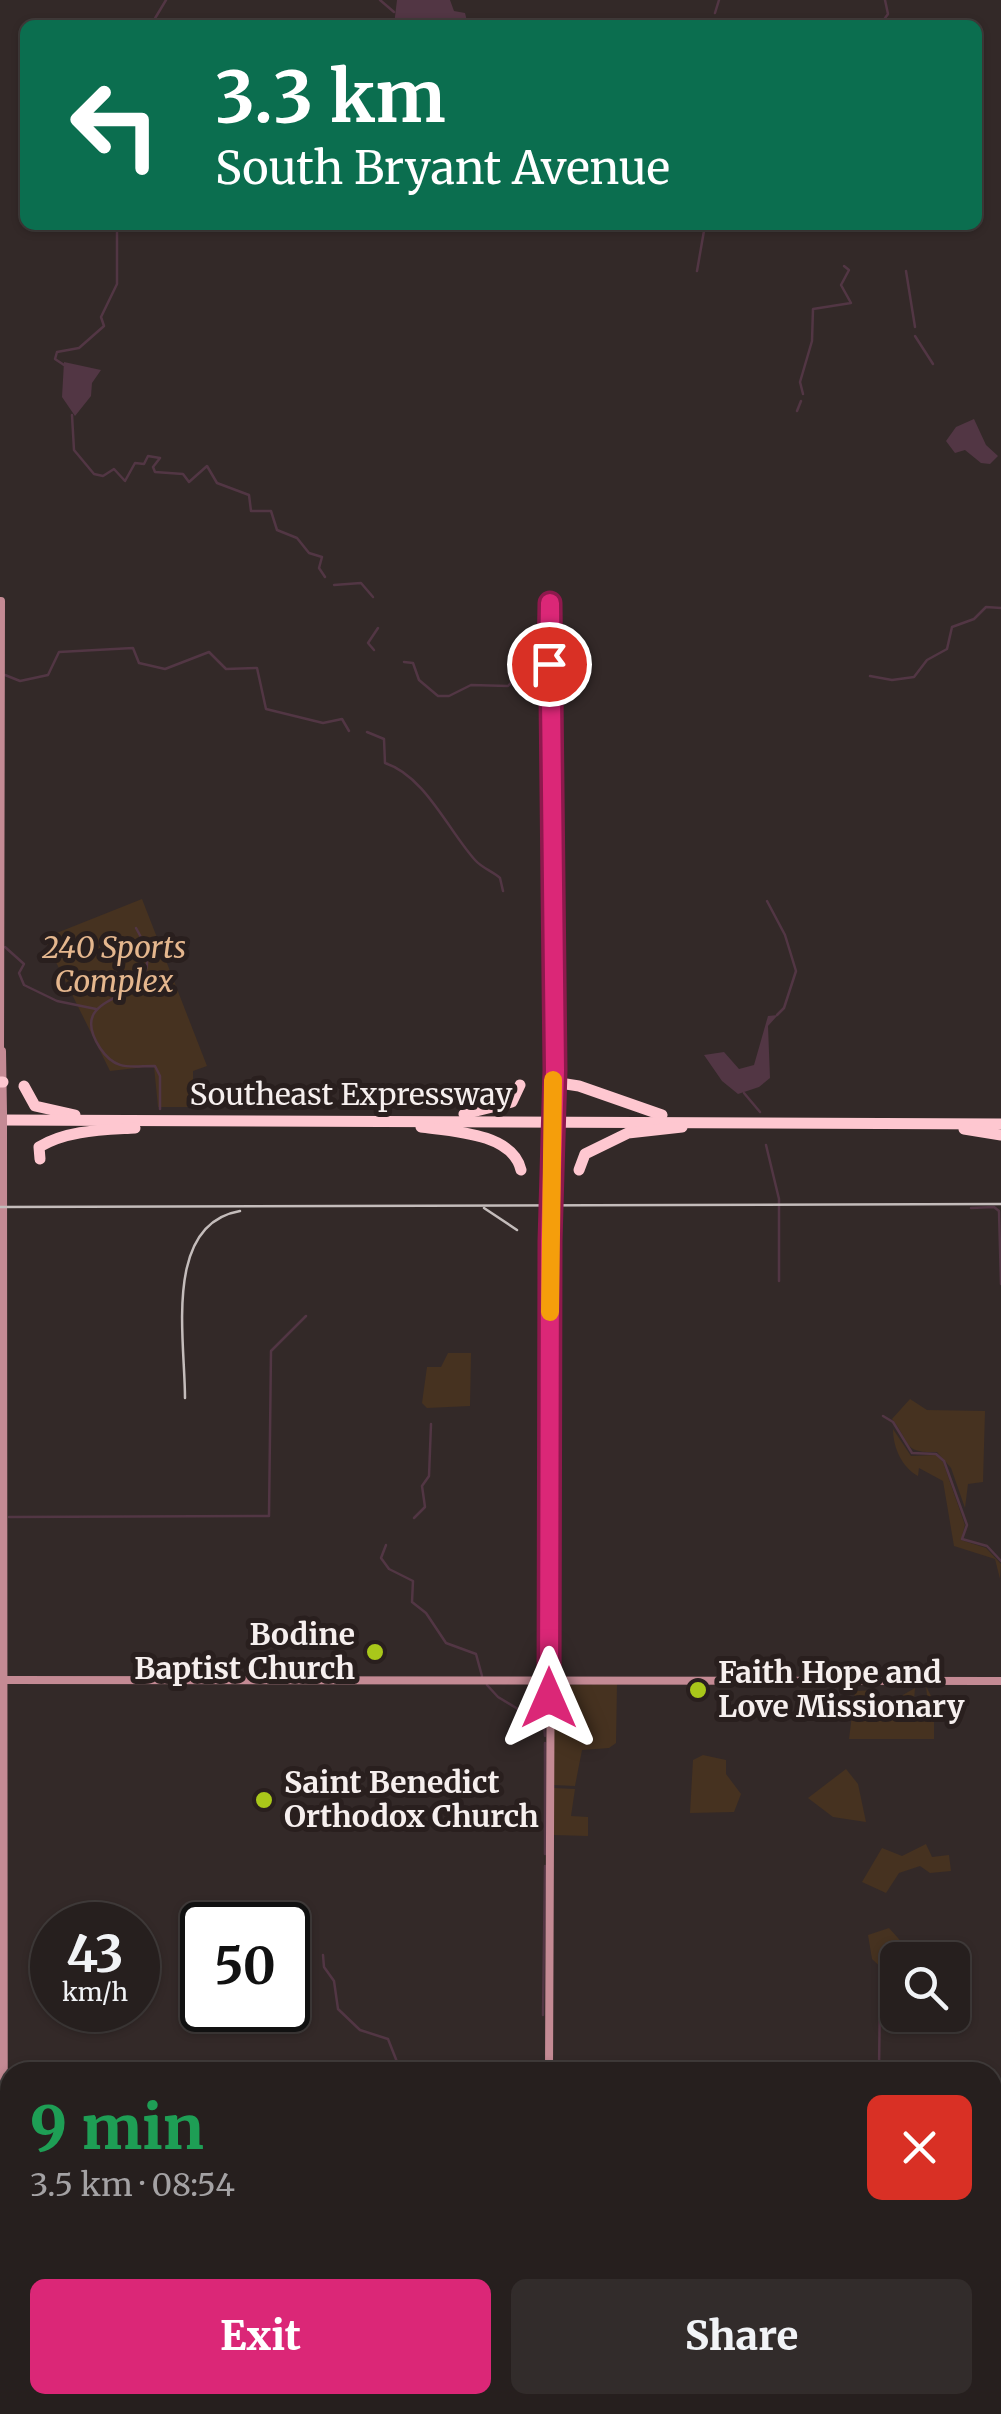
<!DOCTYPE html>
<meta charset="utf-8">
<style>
:root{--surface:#261f1e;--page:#322c2b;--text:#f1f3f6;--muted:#a4a2a4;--line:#423d3c;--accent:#db2777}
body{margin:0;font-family:Merriweather,serif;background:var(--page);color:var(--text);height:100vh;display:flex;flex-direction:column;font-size:38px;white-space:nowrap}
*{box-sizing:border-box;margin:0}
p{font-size:32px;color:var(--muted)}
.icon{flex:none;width:55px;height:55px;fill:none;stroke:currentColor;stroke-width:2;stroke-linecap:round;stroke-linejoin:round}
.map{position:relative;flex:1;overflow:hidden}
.details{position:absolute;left:0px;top:2062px;width:1002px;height:352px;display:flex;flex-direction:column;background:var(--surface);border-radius:30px 30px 0 0;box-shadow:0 2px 8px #0004,0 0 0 2px var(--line)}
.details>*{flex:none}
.top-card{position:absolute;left:20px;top:20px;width:962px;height:210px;border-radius:15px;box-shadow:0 2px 8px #0004,0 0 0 2px var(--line);background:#0b6e4f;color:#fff;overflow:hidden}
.controls{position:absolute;left:880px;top:1942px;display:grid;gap:20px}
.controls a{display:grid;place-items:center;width:90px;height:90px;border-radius:15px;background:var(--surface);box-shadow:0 2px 8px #0004,0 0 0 2px var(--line);font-size:50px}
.speed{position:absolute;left:30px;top:1902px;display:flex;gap:20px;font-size:50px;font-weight:700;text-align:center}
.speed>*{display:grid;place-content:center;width:130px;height:130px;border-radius:50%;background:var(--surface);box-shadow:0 2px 8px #0004,0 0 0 2px var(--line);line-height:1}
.speed small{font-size:25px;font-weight:400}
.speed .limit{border:5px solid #111;border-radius:15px;background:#fff;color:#111}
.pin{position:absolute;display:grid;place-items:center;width:85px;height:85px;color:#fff;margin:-42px;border:5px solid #fff;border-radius:50%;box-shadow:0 2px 10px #0007}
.me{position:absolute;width:110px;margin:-55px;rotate:0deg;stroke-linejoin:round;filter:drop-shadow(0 0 8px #0008)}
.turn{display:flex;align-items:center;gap:35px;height:210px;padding:0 30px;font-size:45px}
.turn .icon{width:130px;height:130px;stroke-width:2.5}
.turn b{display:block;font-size:70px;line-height:85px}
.round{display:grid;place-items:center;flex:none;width:105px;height:105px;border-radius:15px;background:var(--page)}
.head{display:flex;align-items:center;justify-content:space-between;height:170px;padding:0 30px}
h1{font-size:60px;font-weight:800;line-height:75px;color:#1e9e55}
.primary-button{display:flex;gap:20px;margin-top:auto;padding:20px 30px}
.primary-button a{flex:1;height:115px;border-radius:15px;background:var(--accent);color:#fff;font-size:40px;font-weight:800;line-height:115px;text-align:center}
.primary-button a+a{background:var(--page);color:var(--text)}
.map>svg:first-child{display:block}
.green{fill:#463220}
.water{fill:#523644}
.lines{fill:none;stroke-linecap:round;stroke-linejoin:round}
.stream{stroke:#523644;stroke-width:2.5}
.secondary{stroke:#c48a94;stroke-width:8}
.motorway{stroke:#fec7d0;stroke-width:11}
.rail{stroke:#c4bcbb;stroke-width:2.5}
.secondary-bridge{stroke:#c48a94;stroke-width:8}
.route-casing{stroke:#8e194d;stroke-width:25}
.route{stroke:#db2777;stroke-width:18}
.slow{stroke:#f59e0b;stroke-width:18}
.poi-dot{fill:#a9c71a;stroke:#291f1e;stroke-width:4}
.labels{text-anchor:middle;stroke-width:10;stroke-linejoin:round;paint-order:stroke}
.park-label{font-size:30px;font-style:italic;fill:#e5b78e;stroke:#291f1e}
.street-label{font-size:30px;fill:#f6efee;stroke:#291f1e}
.poi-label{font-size:30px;font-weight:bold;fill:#f6efee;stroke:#291f1e;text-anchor:start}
</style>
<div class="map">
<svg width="1001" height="2414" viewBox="0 0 1001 2414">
<rect width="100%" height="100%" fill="#332928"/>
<g class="green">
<path d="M142,899L207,1066L193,1071V1107H158L154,1066L110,1071L44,938Z"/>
<path d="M448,1353H471L470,1406L427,1408L422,1403L427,1367H441Z"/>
<path d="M910,1399L927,1410L985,1411L983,1482L968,1484L965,1508L951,1468L937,1452C902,1453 912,1444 892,1419Z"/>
<path d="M893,1429L911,1456L936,1455L943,1462L965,1525L961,1540L986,1548L1001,1564L1000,1579L995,1559L954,1546L943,1481L919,1468L918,1476C902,1467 893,1448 893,1429Z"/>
<path d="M617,1684L616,1743L609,1748L582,1750L575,1786L553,1785L554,1685Z"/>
<path d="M926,1686L941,1716L934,1721V1739H849L855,1691L877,1690V1697L896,1699L915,1688L914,1700L906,1710L918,1708L922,1719L929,1715Z"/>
<path d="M703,1755L726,1760V1774L741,1794L734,1812L690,1813L693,1760Z"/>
<path d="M846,1769L858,1784L866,1822L833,1817L808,1798Z"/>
<path d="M554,1788L575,1789L571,1816L588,1817V1836L553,1835Z"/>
<path d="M926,1844L932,1857L949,1855L951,1871L930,1873L920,1866L899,1873L886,1893L862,1882L882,1848L902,1856Z"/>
<path d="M889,1928L906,1947L951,1948L952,1955L898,1960L897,1970L887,1973L872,1959L868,1935Z"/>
</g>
<g class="water">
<path d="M397,0H450L454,11L465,13L468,25H448L438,19L394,25Z"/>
<path d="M64,362L101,370L92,383L91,396L75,416L62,397Z"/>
<path d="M974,419L986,445L998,456L990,464L981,463L965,450L955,453L946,441L956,427Z"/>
<path d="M778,1015L768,1026L770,1078L759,1087L738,1094L722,1081L704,1055L724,1052L739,1069L754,1065L768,1016Z"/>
</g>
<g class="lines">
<g class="stream">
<path d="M380,0L394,12"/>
<path d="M715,13L719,0"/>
<path d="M151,25L166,0"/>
<path d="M880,25L888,14L885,0"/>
<path d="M697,271L705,225"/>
<path d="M906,271L915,327"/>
<path d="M915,336L933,364"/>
<path d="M64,365L55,359L57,352L79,348L104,326L101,317L117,284V225"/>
<path d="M803,394L800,382L812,341L813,309L851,303L841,285L849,270L844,266"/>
<path d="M797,411L801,401"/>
<path d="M72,415L74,450L94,474L103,476L114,469L125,481L135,463L144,464L148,456L160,458L153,467L155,472L183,474L189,482L207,466L217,483L249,495L251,511H271L277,530L297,538L309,553L322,557L319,568L325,577"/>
<path d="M334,585L361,583L373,597"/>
<path d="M374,650L368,643L378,628"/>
<path d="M404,662L413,663L419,680L438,696H449L471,685L508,686L517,676L547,672"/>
<path d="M5,675L20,681L48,675L59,652L133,648L139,663L165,669L209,652L226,669L257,668L266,709L323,723L342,719L349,731"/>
<path d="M870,676L892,680L914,677L927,660L947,649L952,627L974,619L986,607L1001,608"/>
<path d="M367,732L384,739L385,763C425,776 448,830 475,860C482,868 492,871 500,878L503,891"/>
<path d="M767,901L785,935L796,971L784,1008L777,1015"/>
<path d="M136,928C144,942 151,957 145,973C135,1002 67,997 100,1048C116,1072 131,1066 155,1066L160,1076V1109"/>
<path d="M5,947L24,964L19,973L24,985L57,1001L96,1009"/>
<path d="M744,1093L760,1112"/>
<path d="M766,1145L779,1199V1281"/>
<path d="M971,1208L994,1207L999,1211L1001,1284"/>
<path d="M883,1416L893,1422L912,1453L936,1454L944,1461L967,1525L962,1539L987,1546L1001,1561"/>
<path d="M9,1517L269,1516L271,1351L306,1316"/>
<path d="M414,1518L425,1507L422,1486L429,1476L431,1424"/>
<path d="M386,1545L381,1558L389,1569L413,1581L412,1602L426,1613L446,1643L476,1654L482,1676"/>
<path d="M487,1685L498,1697L544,1725L545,1736"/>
<path d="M545,1743V1854"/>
<path d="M323,1955L324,1967L334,1981L338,2009L360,2030L388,2039L401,2072"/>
<path d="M543,2015L545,1866"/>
<path d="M879,2072L880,1988"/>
<path d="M880,2405L881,2414"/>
</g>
<g class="secondary">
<path d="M550,603L553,1113"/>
<path d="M2,1051L3,1113"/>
<path d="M0,1057L1,601"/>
<path d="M3,1134L4,2414"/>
<path d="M1,1680L1001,1681"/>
<path d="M549,2072L553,1134"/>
<path d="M992,2223H1001"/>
</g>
<g class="motorway">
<path d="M0,1082H3"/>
<path d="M553,1082L579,1086L662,1115"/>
<path d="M24,1086L35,1106L75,1115"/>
<path d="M464,1114L512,1102L520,1085"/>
<path d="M0,1120L1001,1124"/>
<path d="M421,1127C451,1131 513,1133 521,1170"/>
<path d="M964,1129L1001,1135"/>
<path d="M40,1159L39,1147C67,1130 103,1130 135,1128"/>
<path d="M579,1170L585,1154L628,1133L682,1127"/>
</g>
<g class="rail">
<path d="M0,1207L1001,1204"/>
<path d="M484,1208L517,1230"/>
<path d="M185,1398C185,1339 163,1224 240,1211"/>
</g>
<g class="secondary-bridge">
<path d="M3,1134V1113"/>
<path d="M553,1134V1113"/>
</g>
</g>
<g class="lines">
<g class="route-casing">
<path id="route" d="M549,1698L550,1241L555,1070L550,603L549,664"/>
</g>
<use href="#route" class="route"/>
<path class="slow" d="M550,1312L553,1080"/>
</g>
<g class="poi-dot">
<circle cx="375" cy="1652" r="10"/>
<circle cx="698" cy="1690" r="10"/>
<circle cx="264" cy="1800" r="10"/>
</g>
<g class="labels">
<g class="park-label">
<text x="114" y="958">240 Sports<tspan x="114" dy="34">Complex</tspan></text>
</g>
<g class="street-label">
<text x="351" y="1105">Southeast Expressway</text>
</g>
<g class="poi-label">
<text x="355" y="1645" text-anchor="end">Bodine<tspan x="355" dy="34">Baptist Church</tspan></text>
<text x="718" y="1683">Faith Hope and<tspan x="718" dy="34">Love Missionary</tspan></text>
<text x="284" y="1793">Saint Benedict<tspan x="284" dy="34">Orthodox Church</tspan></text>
</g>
</g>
</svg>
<div class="controls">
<a><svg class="icon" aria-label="search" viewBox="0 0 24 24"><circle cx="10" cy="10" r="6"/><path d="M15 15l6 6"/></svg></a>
</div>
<div class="speed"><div>43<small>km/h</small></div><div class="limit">50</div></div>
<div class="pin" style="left:549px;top:664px;background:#d93025"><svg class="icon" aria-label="arrive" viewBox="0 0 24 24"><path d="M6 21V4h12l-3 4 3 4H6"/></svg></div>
<svg class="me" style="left:549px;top:1698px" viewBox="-20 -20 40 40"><path d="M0-17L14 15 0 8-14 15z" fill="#db2777" stroke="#fff" stroke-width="4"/></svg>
<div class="top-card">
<div class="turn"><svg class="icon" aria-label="left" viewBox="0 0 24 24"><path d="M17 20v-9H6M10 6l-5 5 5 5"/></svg><div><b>3.3 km</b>South Bryant Avenue</div></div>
</div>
<section class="details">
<div class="head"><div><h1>9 min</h1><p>3.5 km · 08:54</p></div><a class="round" style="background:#d93025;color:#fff"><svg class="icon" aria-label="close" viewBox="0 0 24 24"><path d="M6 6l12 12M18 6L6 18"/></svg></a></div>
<div class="primary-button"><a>Exit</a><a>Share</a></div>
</section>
</div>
